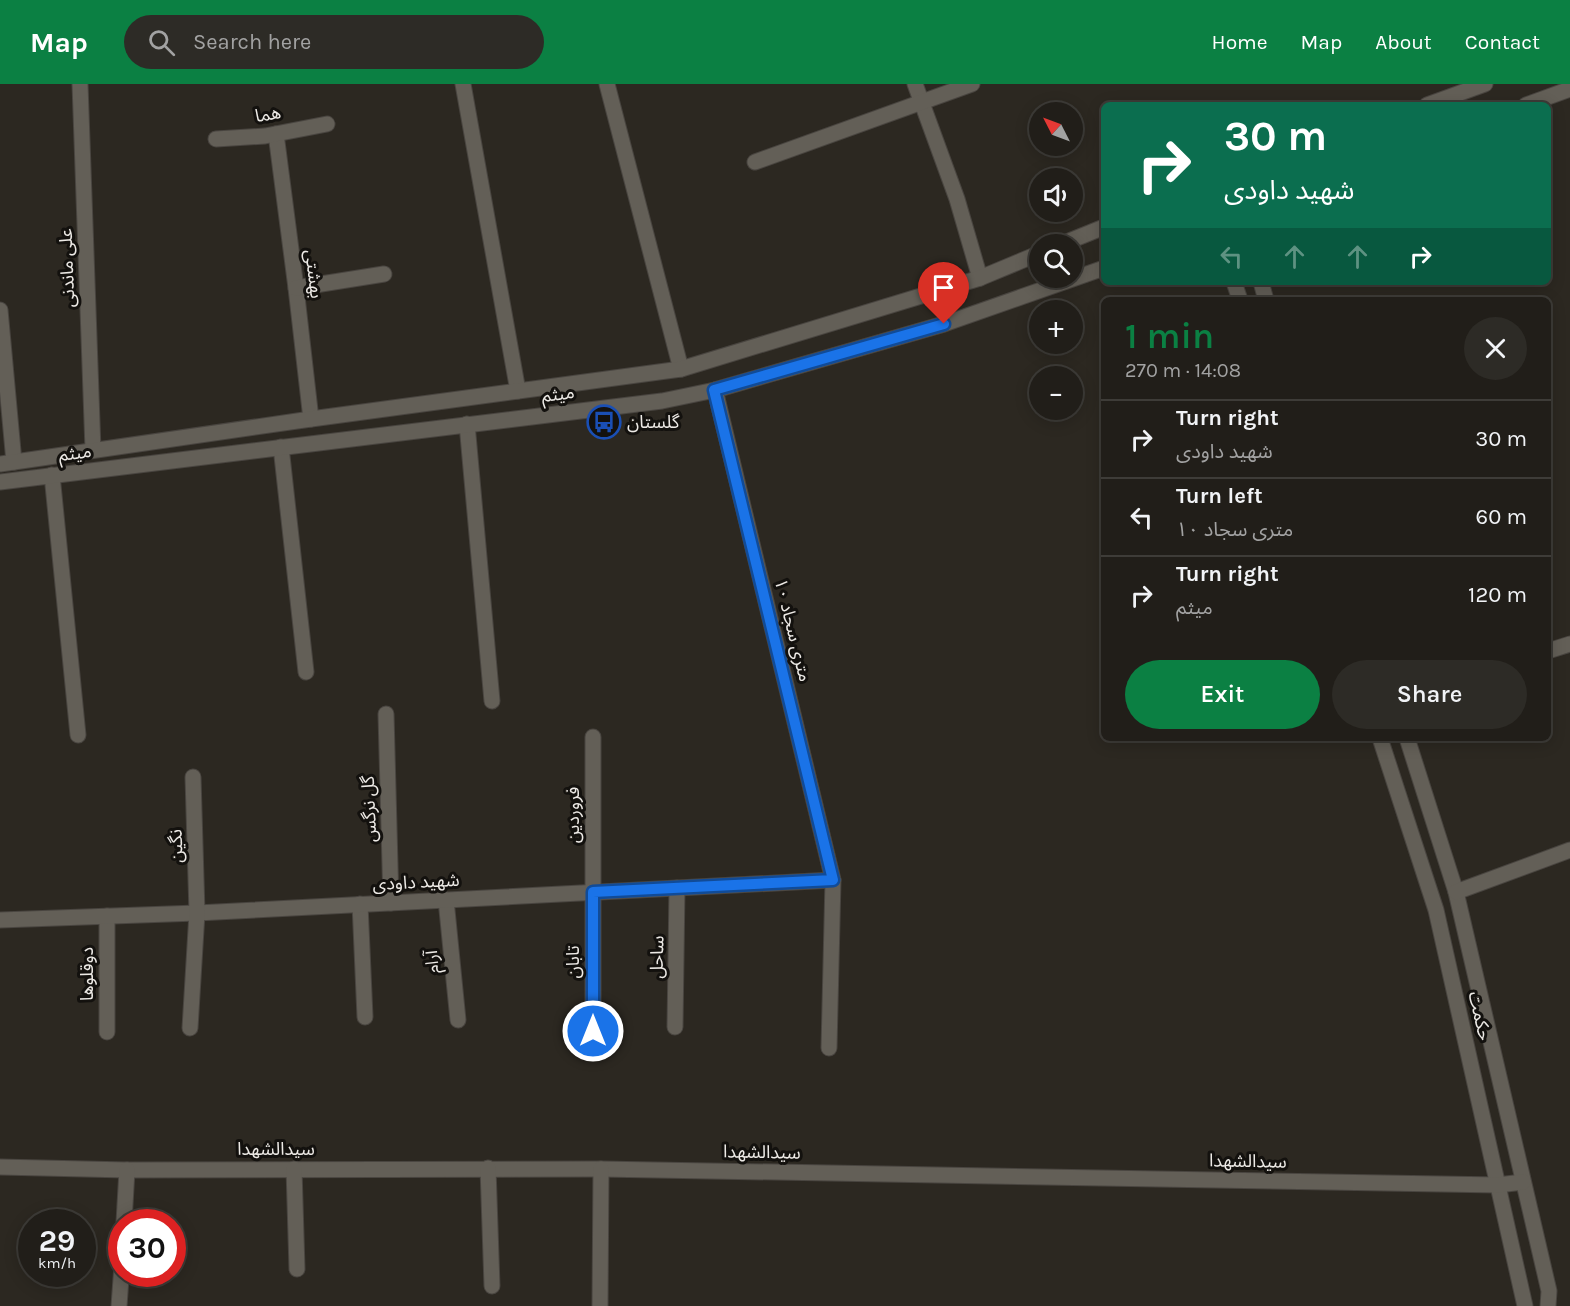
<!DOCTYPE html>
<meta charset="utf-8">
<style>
:root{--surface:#211e19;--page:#2d2b26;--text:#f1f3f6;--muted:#a2a2a2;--line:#3e3c38;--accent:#0b8043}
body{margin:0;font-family:Karla,"Noto Sans Arabic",sans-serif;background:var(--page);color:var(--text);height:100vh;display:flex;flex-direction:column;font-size:22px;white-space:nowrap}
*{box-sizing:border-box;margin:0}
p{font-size:20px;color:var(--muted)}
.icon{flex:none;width:33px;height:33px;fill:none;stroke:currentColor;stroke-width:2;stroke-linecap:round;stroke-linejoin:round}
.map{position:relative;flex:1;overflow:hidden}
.drawer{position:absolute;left:1101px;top:213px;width:450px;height:444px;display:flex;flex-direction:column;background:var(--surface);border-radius:9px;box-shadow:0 3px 15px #0003,0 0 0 2px var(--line)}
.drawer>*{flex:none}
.guide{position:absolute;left:1101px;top:18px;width:450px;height:183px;border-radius:9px;box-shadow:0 3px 15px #0003,0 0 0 2px var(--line);background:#0b6e4f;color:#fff;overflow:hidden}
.needle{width:39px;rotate:312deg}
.controls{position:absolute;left:1029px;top:18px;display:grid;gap:12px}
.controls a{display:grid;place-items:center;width:54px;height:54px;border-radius:50%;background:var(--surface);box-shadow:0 3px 15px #0003,0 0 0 2px var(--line);font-size:30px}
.speed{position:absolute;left:18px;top:1125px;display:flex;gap:12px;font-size:30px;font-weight:700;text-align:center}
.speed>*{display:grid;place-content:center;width:78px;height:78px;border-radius:50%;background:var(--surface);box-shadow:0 3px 15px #0003,0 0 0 2px var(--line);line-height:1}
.speed small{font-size:15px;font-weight:400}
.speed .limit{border:9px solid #d22;background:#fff;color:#111}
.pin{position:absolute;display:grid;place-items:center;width:51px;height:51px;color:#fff;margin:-62px -26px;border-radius:50% 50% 50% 0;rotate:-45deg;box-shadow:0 0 6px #0007}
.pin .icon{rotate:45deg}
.me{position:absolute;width:66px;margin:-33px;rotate:0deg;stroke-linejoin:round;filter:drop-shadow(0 0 4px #0008)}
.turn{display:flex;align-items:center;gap:21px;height:126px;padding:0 24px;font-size:27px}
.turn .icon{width:78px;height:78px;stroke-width:2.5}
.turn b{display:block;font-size:42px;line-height:51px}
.lanes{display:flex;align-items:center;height:57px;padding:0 24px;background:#0003;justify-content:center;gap:30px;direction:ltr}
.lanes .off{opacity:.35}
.round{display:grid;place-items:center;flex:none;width:63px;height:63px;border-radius:32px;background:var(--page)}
.summary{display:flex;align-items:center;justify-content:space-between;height:102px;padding:0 24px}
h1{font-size:36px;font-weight:600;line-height:45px;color:var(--accent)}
.primary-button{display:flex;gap:12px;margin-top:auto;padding:12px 24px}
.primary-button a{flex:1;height:69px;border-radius:36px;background:var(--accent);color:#fff;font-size:24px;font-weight:600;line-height:69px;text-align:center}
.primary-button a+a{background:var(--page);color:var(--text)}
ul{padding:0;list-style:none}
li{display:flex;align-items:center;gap:18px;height:78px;padding:0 24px;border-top:2px solid var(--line)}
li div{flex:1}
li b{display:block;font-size:22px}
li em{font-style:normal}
header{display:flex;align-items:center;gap:36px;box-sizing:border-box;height:84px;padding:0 30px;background:var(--accent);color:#fff}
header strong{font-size:28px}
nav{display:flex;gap:33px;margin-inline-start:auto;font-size:21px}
.search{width:420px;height:54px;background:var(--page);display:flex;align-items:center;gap:15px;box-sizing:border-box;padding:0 21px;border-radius:33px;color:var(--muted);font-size:22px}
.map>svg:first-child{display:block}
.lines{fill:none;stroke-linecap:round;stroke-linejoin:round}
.minor-casing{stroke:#494540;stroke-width:17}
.secondary-casing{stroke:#494540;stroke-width:17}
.minor{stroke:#635f57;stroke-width:15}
.secondary{stroke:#635f57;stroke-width:15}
.route-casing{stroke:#114b97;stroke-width:15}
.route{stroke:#1a73e8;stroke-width:10}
.labels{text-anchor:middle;stroke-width:6;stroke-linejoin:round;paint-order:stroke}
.street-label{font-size:18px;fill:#edeae6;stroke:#13110e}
.poi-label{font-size:18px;fill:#edeae6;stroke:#13110e;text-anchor:start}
</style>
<header>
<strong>Map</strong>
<div class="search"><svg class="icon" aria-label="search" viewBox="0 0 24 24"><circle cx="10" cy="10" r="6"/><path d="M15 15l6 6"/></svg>Search here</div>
<nav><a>Home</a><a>Map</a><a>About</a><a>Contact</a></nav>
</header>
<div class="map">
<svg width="1570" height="1222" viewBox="0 0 1570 1222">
<rect width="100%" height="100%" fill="#2c2821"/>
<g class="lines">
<g class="minor-casing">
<g id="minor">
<path d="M80,0L93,366"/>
<path d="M463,0L518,307"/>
<path d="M607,0L681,285"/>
<path d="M915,0L957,115L980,194"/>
<path d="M276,50L296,204L311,335"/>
<path d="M216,55L265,52L327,40"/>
<path d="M755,78L972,0"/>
<path d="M1234,198L1240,216"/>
<path d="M1261,198L1266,216"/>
<path d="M296,204L384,190"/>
<path d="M0,226L14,378"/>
<path d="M715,306L833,796L829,964"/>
<path d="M467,340L492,617"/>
<path d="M281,363L306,588"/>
<path d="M52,391L78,651"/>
<path d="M1548,567L1570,560"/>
<path d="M386,630L391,819"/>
<path d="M1380,654L1436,826L1525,1222"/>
<path d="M1407,654L1456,808L1549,1207L1548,1222"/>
<path d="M1456,808L1570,766"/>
<path d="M446,816L458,936"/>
<path d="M360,820L365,933"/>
<path d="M107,832V948"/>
<path d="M0,836L197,829L833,796"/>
<path d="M675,943L677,804"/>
<path d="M190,944L197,829L193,693"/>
<path d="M593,947V653"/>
<path d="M0,1083L127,1086L601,1085L1498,1101L1523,1098"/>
<path d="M488,1084L492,1202"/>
<path d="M294,1085L297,1185"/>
<path d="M124,1138L127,1086"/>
<path d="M119,1222L122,1181"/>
<path d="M600,1222L601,1085"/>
</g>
</g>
<g class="secondary-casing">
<g id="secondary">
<path d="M1427,21L1485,0"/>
<path d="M1526,21L1570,5"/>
<path d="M1062,160L1104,143"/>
<path d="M0,380L311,335L681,285L980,194L1040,169"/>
<path d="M0,398L662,317L715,306L944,240L1104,184"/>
</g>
</g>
<use href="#minor" class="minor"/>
<use href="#secondary" class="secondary"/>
</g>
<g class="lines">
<g class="route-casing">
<path id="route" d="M593,947V808L833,796L714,306L944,240"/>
</g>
<use href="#route" class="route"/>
</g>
<defs>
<g id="bus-ring" transform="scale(1.725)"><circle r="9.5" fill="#13110e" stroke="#1a4fb4" stroke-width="1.5"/><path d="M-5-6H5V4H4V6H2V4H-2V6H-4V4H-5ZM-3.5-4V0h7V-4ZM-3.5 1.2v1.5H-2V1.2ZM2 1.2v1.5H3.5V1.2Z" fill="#1a4fb4"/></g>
</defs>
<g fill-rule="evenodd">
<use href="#bus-ring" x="604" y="338"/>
</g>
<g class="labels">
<g class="street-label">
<text transform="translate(268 30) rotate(-9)" y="6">هما</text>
<text transform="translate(67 184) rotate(-92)" y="6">علی ماندنی</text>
<text transform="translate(314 190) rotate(83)" y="6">بهشتی</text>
<text transform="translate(558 310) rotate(-7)" y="6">میثم</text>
<text transform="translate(75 369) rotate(-7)" y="6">میثم</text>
<text transform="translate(793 546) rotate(76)" y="6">۱۰ متری سجاد</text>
<text transform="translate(369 725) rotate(-92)" y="6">گل نرگس</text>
<text transform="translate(573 731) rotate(-90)" y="6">فروردین</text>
<text transform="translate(176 762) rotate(-92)" y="6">نگین</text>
<text transform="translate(416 798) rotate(-3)" y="6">شهید داودی</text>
<text transform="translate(657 873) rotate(-89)" y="6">ساحل</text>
<text transform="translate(432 878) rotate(-95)" y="6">آرام</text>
<text transform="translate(573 878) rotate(-90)" y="6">تابان</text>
<text transform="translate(87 890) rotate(-90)" y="6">دوقلوها</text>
<text transform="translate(1480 932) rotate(77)" y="6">حکمت</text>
<text x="276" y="1071">سیدالشهدا</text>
<text transform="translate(762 1068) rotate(1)" y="6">سیدالشهدا</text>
<text transform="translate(1248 1077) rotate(1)" y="6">سیدالشهدا</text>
</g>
<g class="poi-label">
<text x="627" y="344">گلستان</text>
</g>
</g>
</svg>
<div class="controls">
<a><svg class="needle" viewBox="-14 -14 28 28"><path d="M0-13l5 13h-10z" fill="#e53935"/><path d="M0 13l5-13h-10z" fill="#a2a2a2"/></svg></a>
<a><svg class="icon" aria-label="sound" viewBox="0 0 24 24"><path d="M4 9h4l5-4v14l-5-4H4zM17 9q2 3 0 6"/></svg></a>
<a><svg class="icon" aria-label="search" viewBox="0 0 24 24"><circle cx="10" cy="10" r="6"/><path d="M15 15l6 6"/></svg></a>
<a>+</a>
<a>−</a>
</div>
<div class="speed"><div>29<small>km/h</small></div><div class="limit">30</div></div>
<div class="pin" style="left:944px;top:240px;background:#d93025"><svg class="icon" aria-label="arrive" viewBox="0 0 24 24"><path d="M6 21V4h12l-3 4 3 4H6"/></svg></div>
<svg class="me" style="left:593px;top:947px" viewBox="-20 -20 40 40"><circle r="17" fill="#1a73e8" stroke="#fff" stroke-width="3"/><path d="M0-11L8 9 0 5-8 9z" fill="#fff"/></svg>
<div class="guide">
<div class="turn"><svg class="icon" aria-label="right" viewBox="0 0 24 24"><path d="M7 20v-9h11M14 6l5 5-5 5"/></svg><div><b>30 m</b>شهید داودی</div></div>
<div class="lanes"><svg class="icon off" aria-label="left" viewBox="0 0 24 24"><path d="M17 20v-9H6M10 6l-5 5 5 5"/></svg><svg class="icon off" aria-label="ahead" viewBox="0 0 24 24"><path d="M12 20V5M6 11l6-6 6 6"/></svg><svg class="icon off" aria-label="ahead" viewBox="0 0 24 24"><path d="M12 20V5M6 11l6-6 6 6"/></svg><svg class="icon" aria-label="right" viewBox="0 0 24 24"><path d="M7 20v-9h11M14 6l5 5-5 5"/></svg></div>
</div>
<section class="drawer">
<div class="summary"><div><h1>1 min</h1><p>270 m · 14:08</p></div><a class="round"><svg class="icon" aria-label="close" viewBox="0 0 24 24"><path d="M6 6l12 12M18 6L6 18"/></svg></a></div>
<ul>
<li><svg class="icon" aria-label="right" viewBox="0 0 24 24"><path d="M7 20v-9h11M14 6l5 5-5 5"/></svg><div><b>Turn right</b><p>شهید داودی</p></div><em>30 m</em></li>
<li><svg class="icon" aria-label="left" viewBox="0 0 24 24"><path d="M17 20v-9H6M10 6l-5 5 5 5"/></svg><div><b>Turn left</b><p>۱۰ متری سجاد</p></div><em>60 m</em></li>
<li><svg class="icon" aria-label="right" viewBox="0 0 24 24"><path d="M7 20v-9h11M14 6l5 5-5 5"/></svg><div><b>Turn right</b><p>میثم</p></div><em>120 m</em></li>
</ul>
<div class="primary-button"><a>Exit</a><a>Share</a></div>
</section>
</div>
